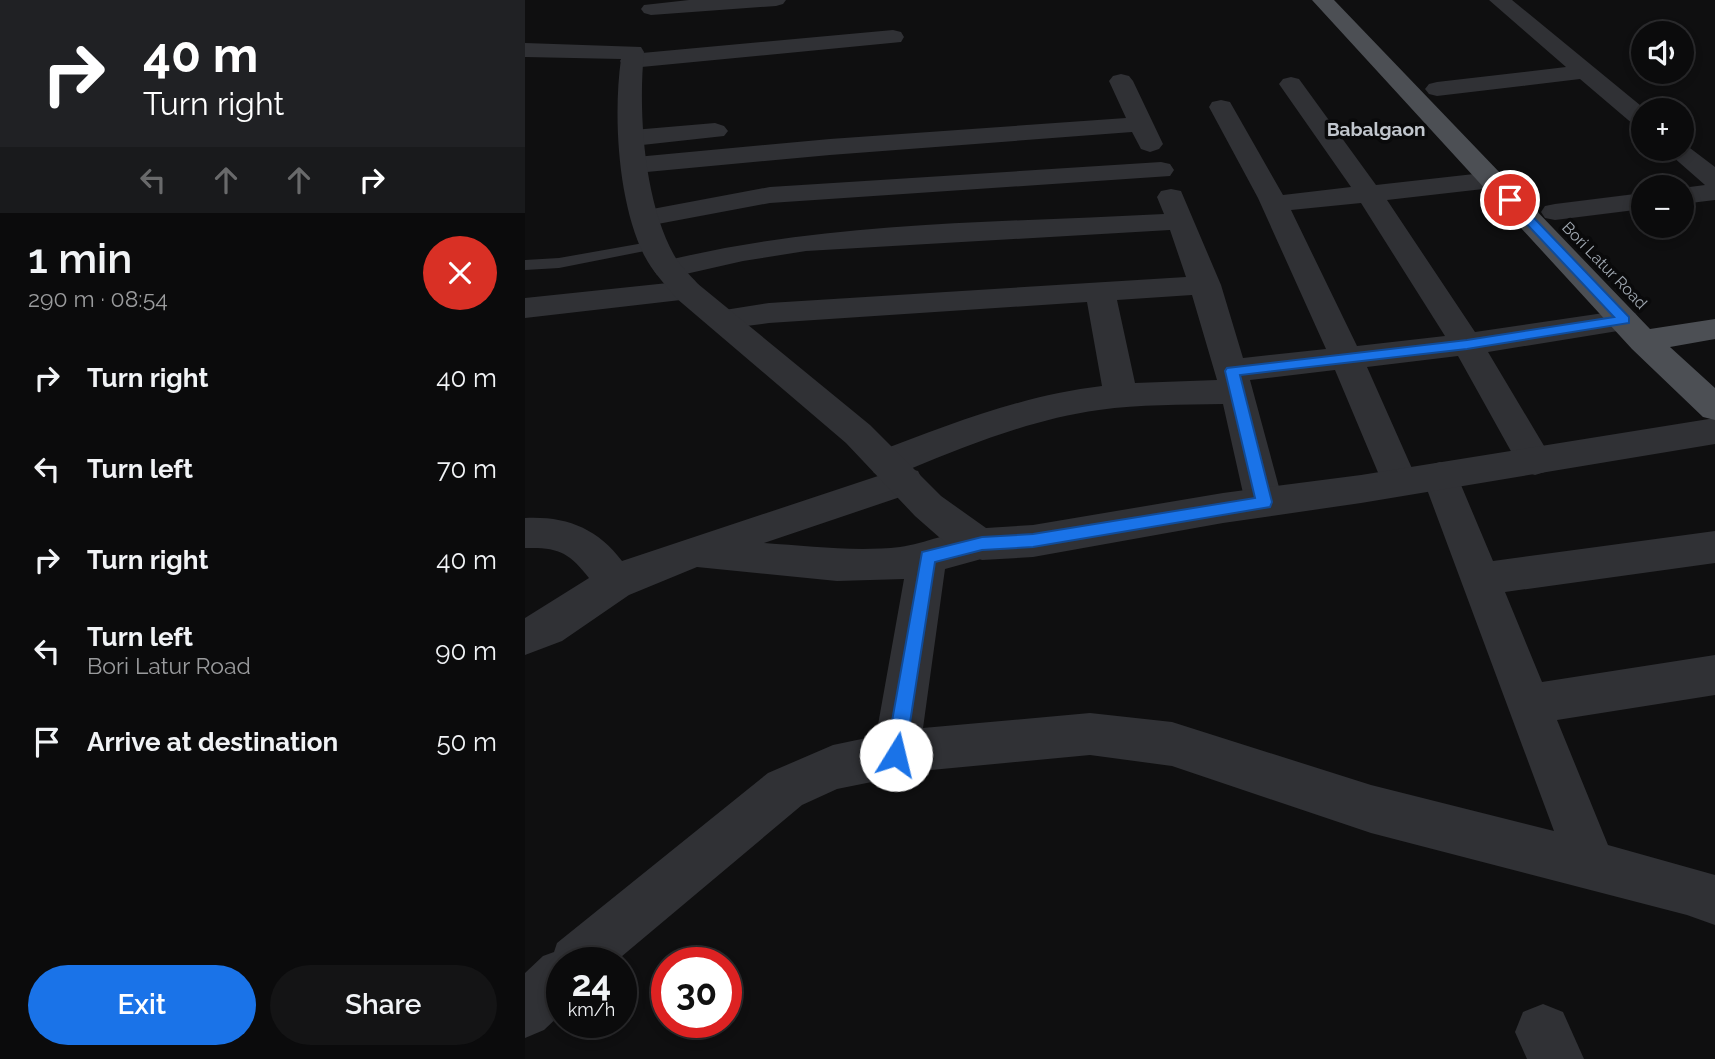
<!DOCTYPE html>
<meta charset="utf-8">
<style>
:root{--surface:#0b0b0c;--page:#141415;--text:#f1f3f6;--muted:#9a9b9d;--line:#2b2b2d;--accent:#1a73e8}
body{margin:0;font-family:Raleway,sans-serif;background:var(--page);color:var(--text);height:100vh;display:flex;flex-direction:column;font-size:26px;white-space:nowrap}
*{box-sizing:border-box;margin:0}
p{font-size:23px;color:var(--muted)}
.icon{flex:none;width:38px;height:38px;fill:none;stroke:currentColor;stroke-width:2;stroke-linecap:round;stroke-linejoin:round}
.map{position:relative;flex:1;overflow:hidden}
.sheet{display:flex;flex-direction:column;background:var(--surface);width:525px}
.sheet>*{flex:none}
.guide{background:#202124;color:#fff;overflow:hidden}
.fabs{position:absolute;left:1106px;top:21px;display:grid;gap:14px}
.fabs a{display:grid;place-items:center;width:63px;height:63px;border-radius:50%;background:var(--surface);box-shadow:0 4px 10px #0003,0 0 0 2px var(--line);font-size:35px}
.speed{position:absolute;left:21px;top:947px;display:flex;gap:14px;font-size:35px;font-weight:700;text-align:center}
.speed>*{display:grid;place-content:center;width:91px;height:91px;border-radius:50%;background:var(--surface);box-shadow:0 4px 10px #0003,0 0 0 2px var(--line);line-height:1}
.speed small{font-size:18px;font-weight:400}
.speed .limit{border:10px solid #d22;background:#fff;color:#111}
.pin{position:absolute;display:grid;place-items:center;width:60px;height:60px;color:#fff;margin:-30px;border:4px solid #fff;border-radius:50%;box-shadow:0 2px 7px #0007}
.me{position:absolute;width:77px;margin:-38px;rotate:9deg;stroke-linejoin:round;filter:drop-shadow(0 0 5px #0008)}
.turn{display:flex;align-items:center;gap:24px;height:147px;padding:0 28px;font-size:32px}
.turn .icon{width:91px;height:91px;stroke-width:2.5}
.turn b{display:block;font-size:49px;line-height:60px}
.lanes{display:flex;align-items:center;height:66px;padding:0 28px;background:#0003;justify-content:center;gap:35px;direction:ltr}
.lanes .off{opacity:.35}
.round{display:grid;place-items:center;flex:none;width:74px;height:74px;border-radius:37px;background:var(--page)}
.summary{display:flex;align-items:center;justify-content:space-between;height:119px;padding:0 28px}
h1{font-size:42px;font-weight:600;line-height:52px}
.primary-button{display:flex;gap:14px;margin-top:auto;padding:14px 28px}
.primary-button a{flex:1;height:80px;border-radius:42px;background:var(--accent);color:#fff;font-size:28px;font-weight:600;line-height:80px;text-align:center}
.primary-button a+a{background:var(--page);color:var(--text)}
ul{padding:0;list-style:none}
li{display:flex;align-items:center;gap:21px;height:91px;padding:0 28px}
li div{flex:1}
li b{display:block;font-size:26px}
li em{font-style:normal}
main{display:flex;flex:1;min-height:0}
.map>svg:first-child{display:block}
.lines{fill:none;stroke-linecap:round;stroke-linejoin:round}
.service{fill:#303135;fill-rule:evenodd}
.minor{fill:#303135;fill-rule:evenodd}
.tertiary{fill:#303135;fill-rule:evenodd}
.primary{fill:#4c4f54;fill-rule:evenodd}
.route{fill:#1a73e8;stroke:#114b97;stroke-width:2}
.labels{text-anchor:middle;stroke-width:7;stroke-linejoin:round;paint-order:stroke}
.far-street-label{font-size:16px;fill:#a0a8b1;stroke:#0a0a0b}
.far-quarter-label{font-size:19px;font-weight:bold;fill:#c1c6cd;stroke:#0a0a0b}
</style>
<main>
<section class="sheet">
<div class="guide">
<div class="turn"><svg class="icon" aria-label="right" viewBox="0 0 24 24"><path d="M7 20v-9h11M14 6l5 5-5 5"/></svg><div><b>40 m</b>Turn right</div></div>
<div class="lanes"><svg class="icon off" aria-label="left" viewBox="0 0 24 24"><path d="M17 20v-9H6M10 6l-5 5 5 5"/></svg><svg class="icon off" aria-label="ahead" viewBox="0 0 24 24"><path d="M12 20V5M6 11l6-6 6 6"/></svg><svg class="icon off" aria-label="ahead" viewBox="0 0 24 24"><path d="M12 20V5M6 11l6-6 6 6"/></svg><svg class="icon" aria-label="right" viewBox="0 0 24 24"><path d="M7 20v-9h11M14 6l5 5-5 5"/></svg></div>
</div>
<div class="summary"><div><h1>1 min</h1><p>290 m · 08:54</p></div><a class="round" style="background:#d93025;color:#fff"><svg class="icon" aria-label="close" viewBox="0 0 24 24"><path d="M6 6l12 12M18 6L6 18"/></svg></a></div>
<ul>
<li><svg class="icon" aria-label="right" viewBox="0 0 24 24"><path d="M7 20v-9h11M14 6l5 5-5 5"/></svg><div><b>Turn right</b></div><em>40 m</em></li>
<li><svg class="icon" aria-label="left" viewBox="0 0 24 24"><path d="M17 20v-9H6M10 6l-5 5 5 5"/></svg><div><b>Turn left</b></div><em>70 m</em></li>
<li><svg class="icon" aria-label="right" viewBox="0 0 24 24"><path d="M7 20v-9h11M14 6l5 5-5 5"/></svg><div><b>Turn right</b></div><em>40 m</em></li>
<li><svg class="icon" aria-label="left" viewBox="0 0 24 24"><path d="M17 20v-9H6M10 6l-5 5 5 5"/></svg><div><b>Turn left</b><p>Bori Latur Road</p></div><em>90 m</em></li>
<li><svg class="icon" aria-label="arrive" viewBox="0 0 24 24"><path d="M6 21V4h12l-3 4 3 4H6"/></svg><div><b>Arrive at destination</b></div><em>50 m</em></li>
</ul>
<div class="primary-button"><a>Exit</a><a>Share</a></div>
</section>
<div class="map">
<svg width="1190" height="1059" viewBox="0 0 1190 1059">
<rect width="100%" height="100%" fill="#0f0f10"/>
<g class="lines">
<path class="service" d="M130,241L135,242L137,245L135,248L34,268L0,270V260L34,258Z"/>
<g class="minor">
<path d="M164,0H261L258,4L251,6L126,15L119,13L116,9L119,5Z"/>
<path d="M964,0H987L1121,110H1118V127L1109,125L1055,79L912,96L904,94L900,89L904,84L912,82L1041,67Z"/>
<path d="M368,30L376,32L379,37L376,42L106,68L98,66L95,61L98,56L106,54Z"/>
<path d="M596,74L604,76L608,81L638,144L634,149L625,152L616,149L607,132L305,155L111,173L102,171L98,165L102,159L111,157L305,139L601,118L584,81L588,76Z"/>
<path d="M766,77L774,79L851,185L967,172L976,174L980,180L976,186L967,188L862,200L950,332L1099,310L1110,313L1115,320L1110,327L1099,330L963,352L1028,461L1023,471L1010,475L997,471L933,356L842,367L893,482L888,492L875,496L862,492L857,482L810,370L725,380L758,502L752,512L739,517L726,512L720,502L698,404C656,405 615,404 574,410C508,419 446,444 385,469L393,471L398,481L393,491L239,543C284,546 330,552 375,547C406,543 441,523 471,533L476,544L471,555L420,569L398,728L565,713L647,722L846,785L1029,831L897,476L902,466L915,462L928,466L968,561L1190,531V563L980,592L1017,682L1190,655V695L1032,720L1083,845L1190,875V925L1162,915L846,833L647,766L565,755L406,770L312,789L277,805L90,962H37V1013L19,1030L0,1038V973L18,956L29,952L32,943L243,773L308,745L351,736L379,579L312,581L172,567L104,595L37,641L0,655V618L64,578C44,552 33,547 0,548V518C41,516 72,528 97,561L356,475L349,473L344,463L349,453C423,425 498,395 577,386L562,302L244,323L198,329L187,326L182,319L187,312L244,303L661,277L645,230L281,251L218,261L143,278L132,275L128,269L132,263C296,221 470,223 639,214L632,197L636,191L646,189L656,191L696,285L718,358L801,349L733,198L684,107L687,102L696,100L705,102L758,195L826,187L754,84L758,79ZM836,203L920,336L832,346L766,210ZM667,295L692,380L610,383L592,300Z"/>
<path d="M190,123L199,126L203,131L199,136L108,146L99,143L95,138L99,133L108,130Z"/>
<path d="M1157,142L1190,167V200L1157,204V188L1180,185L1139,149H1157Z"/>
<path d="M636,162L645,164L649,170L645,176L245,203L122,226L112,224L108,218L112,212L122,210L245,187Z"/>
<path d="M1118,193V209L1030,220L1020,218L1016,212L1020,206L1030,204Z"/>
<path d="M162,281L173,284L177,291L173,298L0,318V298Z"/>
<path d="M1018,1004L1038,1012L1059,1059H1002L990,1032L998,1012Z"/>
</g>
<path class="tertiary" d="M0,43L116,47L119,52C113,112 119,201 149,255C155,266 165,275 173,284L345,425L416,496L461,528L508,525L698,493L836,475L1190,418V444L836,503L698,523L508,557L457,560L423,545L390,516L321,443L151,298C140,284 127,271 119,255C93,202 88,116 96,59L0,57Z"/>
<path class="primary" d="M787,0H809L1125,329L1190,319V339L1145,347L1190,388V420L1178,417L1107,349Z"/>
</g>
<path class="route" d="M981,197H989L1104,317V323L942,349L715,375L747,502L745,507L508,547L457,550L410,562L380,755L377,761L371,764L364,761L361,755L397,552L457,537L508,534L730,498L700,371L702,368L942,340L1089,317L981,202Z"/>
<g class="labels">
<g class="far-street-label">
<text transform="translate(1080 265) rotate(46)" y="6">Bori Latur Road</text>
</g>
<g class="far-quarter-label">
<text x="851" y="136">Babalgaon</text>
</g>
</g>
</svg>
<div class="fabs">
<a><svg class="icon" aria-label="sound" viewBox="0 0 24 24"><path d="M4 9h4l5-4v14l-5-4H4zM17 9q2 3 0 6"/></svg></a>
<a>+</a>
<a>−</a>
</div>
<div class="speed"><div>24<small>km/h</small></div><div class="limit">30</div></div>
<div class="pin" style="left:985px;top:200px;background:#d93025"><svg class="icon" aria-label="arrive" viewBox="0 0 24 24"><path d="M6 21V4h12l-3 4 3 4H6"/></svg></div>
<svg class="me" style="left:371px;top:755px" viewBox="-20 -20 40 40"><circle r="19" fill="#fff"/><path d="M0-13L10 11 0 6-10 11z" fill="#1a73e8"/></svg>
</div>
</main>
